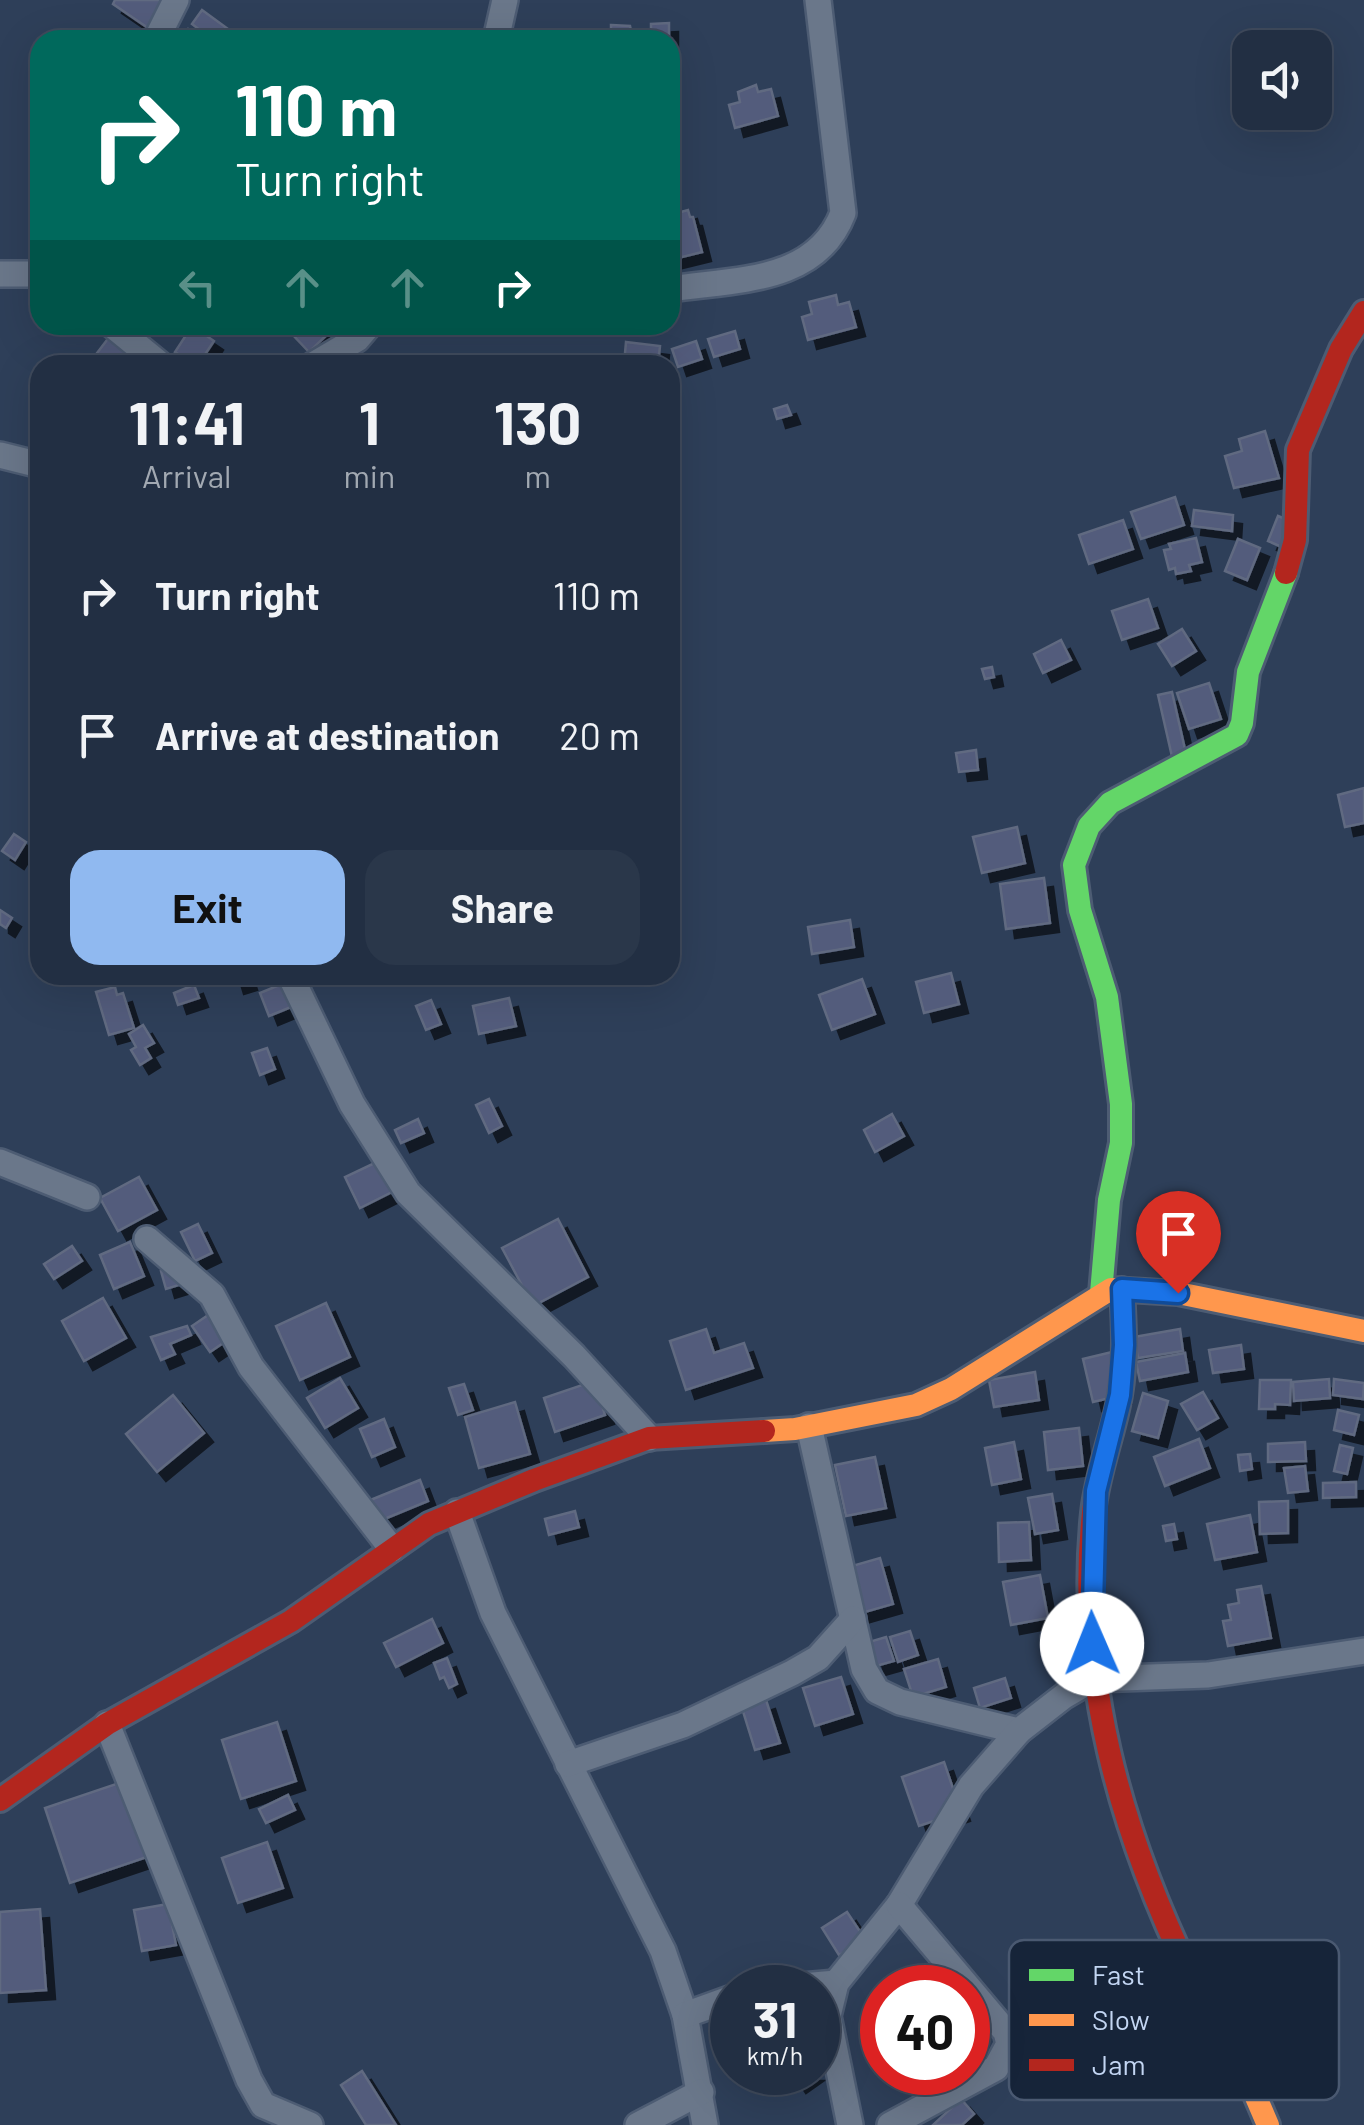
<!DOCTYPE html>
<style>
:root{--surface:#222f43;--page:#2a374a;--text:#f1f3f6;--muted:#a2a9b2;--line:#3f4a5c;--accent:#90b9f0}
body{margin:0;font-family:Barlow,sans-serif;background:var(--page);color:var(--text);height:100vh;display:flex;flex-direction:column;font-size:38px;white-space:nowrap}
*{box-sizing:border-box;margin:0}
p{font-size:32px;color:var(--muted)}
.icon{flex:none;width:55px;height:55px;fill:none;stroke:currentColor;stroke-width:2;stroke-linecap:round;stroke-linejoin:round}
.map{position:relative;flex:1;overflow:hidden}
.details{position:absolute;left:30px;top:355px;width:650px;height:630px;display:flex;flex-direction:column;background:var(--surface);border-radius:30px;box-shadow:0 10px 40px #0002,0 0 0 2px var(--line)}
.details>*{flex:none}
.banner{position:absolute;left:30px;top:30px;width:650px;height:305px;border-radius:30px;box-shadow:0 10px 40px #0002,0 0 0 2px var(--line);background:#00695c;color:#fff;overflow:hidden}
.tools{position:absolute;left:1232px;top:30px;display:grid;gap:20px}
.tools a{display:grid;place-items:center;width:100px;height:100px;border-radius:20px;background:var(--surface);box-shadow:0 10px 40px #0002,0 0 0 2px var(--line);font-size:50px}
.speed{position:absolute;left:710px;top:1965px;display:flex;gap:20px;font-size:50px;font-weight:700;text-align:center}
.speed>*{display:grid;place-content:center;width:130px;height:130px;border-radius:50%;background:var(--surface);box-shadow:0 10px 40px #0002,0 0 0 2px var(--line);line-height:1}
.speed small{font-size:25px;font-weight:400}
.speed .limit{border:15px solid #d22;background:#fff;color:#111}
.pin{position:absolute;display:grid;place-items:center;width:85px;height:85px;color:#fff;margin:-102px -42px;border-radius:50% 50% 50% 0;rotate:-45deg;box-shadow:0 0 10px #0007}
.pin .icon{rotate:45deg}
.me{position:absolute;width:110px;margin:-55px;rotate:359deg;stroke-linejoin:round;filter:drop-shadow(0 0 8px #0008)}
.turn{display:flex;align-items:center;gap:35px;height:210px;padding:0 40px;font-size:45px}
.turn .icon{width:130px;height:130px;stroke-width:2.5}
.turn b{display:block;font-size:70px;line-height:85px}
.lanes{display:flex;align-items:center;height:95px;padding:0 40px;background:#0003;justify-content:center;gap:50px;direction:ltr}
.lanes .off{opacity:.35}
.eta{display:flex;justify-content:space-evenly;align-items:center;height:170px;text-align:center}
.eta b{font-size:60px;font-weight:700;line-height:70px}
.cta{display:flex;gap:20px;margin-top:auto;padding:20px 40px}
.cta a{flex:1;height:115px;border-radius:30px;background:var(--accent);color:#111;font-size:40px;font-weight:700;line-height:115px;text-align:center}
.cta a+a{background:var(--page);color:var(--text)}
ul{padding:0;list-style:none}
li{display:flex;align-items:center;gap:30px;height:140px;padding:0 40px}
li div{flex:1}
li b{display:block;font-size:38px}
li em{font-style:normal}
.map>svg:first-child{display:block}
.building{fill:#535b7b;stroke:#616a81;stroke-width:2.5;filter:url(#shadow)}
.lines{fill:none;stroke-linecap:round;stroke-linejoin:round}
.street-casing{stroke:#4d5c73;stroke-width:30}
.fast-casing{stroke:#4d5c73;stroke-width:28}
.slow-casing{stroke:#4d5c73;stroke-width:28}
.jam-casing{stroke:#4d5c73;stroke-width:28}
.street{stroke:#6a778a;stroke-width:25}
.fast{stroke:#63d668;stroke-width:22}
.slow{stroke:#ff974d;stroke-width:22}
.jam{stroke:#b3261e;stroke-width:22}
.route-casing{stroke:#114b97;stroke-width:25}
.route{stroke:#1a73e8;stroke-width:18}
.key{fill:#162439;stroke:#4a5971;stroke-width:2.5}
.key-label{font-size:28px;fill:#c3d6f3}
</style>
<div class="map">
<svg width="1364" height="2125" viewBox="0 0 1364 2125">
<defs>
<filter id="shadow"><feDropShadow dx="9" dy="9" stdDeviation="0" flood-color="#0009"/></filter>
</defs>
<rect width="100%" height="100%" fill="#2e3f59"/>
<g class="building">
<path d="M115,0H172L151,30L113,4Z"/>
<path d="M202,10L228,29L220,40H213L192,24Z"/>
<path d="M669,23V40H651V24Z"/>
<path d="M611,25L630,26L633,40H577V32L611,31Z"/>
<path d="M188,29L200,40H178Z"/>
<path d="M756,85L758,92L771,89L778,116L735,128L729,105L740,102L738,92Z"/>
<path d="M688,210L690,217H693L702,252L670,260V215Z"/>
<path d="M836,295L838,305L849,302L856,327L808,340L802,317L812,314L809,302Z"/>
<path d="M298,325H323L330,332L309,352L291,333Z"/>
<path d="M192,326L214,341L198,365L175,352Z"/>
<path d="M735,331L740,349L714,357L708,339Z"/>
<path d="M110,336L132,354L123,365H97L91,361Z"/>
<path d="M696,341L702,359L678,367L672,349Z"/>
<path d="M626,342L660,346L658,365H624Z"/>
<path d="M787,405L791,415L777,419L774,409Z"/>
<path d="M1265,431L1279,478L1234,488L1225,456L1242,451L1239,439Z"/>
<path d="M1175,497L1184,525L1141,539L1131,512Z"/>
<path d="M1194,510L1233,515L1232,531L1192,526Z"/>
<path d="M1278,516L1295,523L1284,548L1268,541Z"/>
<path d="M1123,520L1133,549L1089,564L1079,535Z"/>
<path d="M1196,538L1202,562L1189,565L1191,571L1176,574L1175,568L1169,570L1164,550L1171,549L1169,544Z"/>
<path d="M1238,539L1260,548L1247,580L1225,571Z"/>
<path d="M1148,599L1158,628L1122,640L1112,611Z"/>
<path d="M1182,629L1196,651L1172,666L1158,644Z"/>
<path d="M1061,640L1071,660L1043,673L1034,654Z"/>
<path d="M992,667L994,677L985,679L982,669Z"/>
<path d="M1209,683L1221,719L1189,729L1177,693Z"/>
<path d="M1172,692L1187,758L1173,761L1158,695Z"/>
<path d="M976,750L978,770L959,772L956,753Z"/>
<path d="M1364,788V823L1345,827L1338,795Z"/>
<path d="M1017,827L1025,863L982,873L973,837Z"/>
<path d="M14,834L26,842L15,860L2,851Z"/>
<path d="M1044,878L1050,923L1006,929L1000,884Z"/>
<path d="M0,910L12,918L6,928L0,924Z"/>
<path d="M850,920L854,947L812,954L808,927Z"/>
<path d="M951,973L959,1004L924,1013L916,982Z"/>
<path d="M232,975H246L248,981L235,985Z"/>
<path d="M862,979L875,1014L832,1030L819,995Z"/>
<path d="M287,982L296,1005L269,1016L260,993Z"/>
<path d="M194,985L199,998L178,1005L174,993Z"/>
<path d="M115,987L117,995L123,993L134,1028L109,1035L96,992Z"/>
<path d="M509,998L516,1026L479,1034L473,1006Z"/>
<path d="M431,1000L441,1024L426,1030L416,1006Z"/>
<path d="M143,1025L154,1043L145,1048L151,1058L140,1065L131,1050L136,1047L129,1034Z"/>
<path d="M267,1048L275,1069L260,1075L252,1053Z"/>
<path d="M489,1099L502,1126L489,1133L476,1105Z"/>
<path d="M892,1114L904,1136L875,1152L864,1130Z"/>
<path d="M418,1119L424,1133L401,1143L395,1130Z"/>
<path d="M379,1161L394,1191L360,1208L345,1177Z"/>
<path d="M139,1177L157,1210L118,1231L100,1198Z"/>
<path d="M558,1219L588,1277L533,1306L502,1248Z"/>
<path d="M198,1224L212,1253L195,1261L181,1232Z"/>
<path d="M130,1242L144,1276L114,1289L100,1255Z"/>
<path d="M72,1246L82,1261L54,1279L44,1264Z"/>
<path d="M176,1266L182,1284L166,1289L161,1271Z"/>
<path d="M103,1298L126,1338L84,1361L62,1321Z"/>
<path d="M326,1303L350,1357L300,1380L276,1326Z"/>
<path d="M217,1309L235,1335L210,1352L192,1326Z"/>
<path d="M187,1326L191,1335L170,1344L175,1354L161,1360L151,1337Z"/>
<path d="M706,1329L714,1353L744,1343L753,1368L686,1390L670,1341Z"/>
<path d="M1180,1329L1183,1351L1138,1358L1134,1337Z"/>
<path d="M1241,1345L1244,1369L1213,1373L1209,1350Z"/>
<path d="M1112,1352L1122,1395L1093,1402L1083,1359Z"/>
<path d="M1185,1353L1188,1372L1140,1381L1136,1362Z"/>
<path d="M1035,1372L1039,1400L994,1407L989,1380Z"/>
<path d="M340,1378L358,1408L325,1428L307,1398Z"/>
<path d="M1329,1379L1330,1398L1294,1401L1293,1382Z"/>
<path d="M1334,1379L1364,1383L1363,1399L1333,1395Z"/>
<path d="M1260,1380H1291L1290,1405L1275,1404V1409H1259Z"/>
<path d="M594,1381L605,1415L555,1432L544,1398Z"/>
<path d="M464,1384L473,1410L458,1415L449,1388Z"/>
<path d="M1203,1392L1218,1418L1197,1430L1181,1404Z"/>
<path d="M1143,1393L1168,1401L1158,1438L1132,1431Z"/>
<path d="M173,1395L204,1433L157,1472L126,1434Z"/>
<path d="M515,1402L530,1454L479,1468L465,1417Z"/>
<path d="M1338,1410L1359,1415L1354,1435L1334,1430Z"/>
<path d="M384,1419L395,1447L372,1457L360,1429Z"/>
<path d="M1079,1428L1083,1466L1048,1470L1044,1432Z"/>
<path d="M1199,1439L1210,1468L1165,1486L1154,1457Z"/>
<path d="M1014,1442L1021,1479L992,1485L985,1448Z"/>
<path d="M1305,1442L1306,1461L1268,1462V1444Z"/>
<path d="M1340,1445L1353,1448L1347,1474L1334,1471Z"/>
<path d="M1250,1454L1252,1469L1240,1471L1238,1455Z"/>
<path d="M875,1457L886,1508L846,1516L835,1465Z"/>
<path d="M1305,1466L1308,1491L1288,1493L1284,1468Z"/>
<path d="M420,1480L428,1501L377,1522L368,1501Z"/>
<path d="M1356,1482V1497L1323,1498V1483Z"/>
<path d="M1052,1494L1058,1530L1035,1534L1028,1498Z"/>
<path d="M1288,1501V1533L1260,1534L1259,1502Z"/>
<path d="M575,1511L579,1527L549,1535L545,1519Z"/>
<path d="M1250,1515L1257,1552L1215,1560L1207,1524Z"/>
<path d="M1029,1522L1031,1560L999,1562L998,1523Z"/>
<path d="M1174,1524L1177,1539L1166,1541L1163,1526Z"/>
<path d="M880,1558L893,1604L858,1614L845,1568Z"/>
<path d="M1040,1575L1048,1618L1011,1625L1003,1582Z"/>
<path d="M1261,1586L1271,1638L1228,1646L1223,1621L1231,1620L1228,1605L1239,1603L1237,1590Z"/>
<path d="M432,1619L443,1643L396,1667L384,1643Z"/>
<path d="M910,1631L918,1655L898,1662L890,1637Z"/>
<path d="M886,1637L894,1661L876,1666L869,1642Z"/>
<path d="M447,1658L457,1684L449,1688L444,1677L440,1679L434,1663Z"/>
<path d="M938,1659L946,1687L913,1697L904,1669Z"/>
<path d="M841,1677L853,1714L815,1726L803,1688Z"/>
<path d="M1005,1678L1011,1698L980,1708L974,1688Z"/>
<path d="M766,1700L780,1743L755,1750L742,1708Z"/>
<path d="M277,1722L296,1781L241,1799L222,1740Z"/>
<path d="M944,1762L961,1812L919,1826L902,1777Z"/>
<path d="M125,1781L150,1856L70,1883L45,1808Z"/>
<path d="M288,1795L295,1810L266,1823L259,1809Z"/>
<path d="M267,1842L283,1888L238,1903L222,1858Z"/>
<path d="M168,1904L176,1945L142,1951L134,1910Z"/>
<path d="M40,1909L46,1990L0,1993V1912Z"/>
<path d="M847,1912L865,1939L839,1955L822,1928Z"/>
<path d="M818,2034L834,2058L818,2070Z"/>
<path d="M362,2071L396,2125H366L341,2085Z"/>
<path d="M789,2072H814L797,2084Z"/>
<path d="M961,2099L974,2114L962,2125H933Z"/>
</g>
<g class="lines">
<g class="street-casing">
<g id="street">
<path d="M156,40L176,0"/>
<path d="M496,40L505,0"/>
<path d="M0,274H40"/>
<path d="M670,289C734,279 816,284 843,213L818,0"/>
<path d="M112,325L161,365"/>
<path d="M313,365L357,339L369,325"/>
<path d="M0,455L40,465"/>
<path d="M290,975L352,1104L408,1193L574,1356L649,1438"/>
<path d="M0,1162L87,1197"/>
<path d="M147,1239L212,1295L251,1367L392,1549"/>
<path d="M809,1426L864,1669L877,1691L900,1702L1019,1731"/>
<path d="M457,1512L493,1613L663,1951L685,2015L705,2125"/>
<path d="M107,1724L249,2080L263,2105L310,2125"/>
<path d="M568,1764L683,1725L792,1673L818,1658L853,1619"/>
<path d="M780,1988L836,1983"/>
<path d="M685,2015L732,1998"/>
<path d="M638,2125L701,2092"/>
<path d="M850,2125L828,2016L836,1983L899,1905L971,1786L1019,1731L1064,1696L1093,1679L1208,1675L1364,1651"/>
<path d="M890,2125L996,2068L1009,2044L1006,2032L899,1905"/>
</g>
</g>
<g class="fast-casing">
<path id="fast" d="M1101,1293L1109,1200L1121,1143V1104L1107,997L1080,910L1074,865L1089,826L1110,803L1237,735L1242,723L1248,672L1286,573"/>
</g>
<g class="slow-casing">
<g id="slow">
<path d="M764,1431L795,1429L916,1405L951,1389L1111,1289L1178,1293L1364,1331"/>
<path d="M1190,1975L1243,2067L1268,2125"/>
</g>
</g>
<g class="jam-casing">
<g id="jam">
<path d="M1286,573L1295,540L1298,450L1341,349L1364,312"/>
<path d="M1122,1289C1124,1324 1126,1360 1120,1395C1113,1435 1097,1473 1093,1513C1076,1676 1120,1830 1190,1975"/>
<path d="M0,1800L107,1724L291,1621L429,1524L534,1480L649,1438L764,1431"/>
</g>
</g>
<use href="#street" class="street"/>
<use href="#fast" class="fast"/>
<use href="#slow" class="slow"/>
<use href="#jam" class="jam"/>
</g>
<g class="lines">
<g class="route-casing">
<path id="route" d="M1092,1644L1096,1491L1120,1395L1124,1345L1122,1289L1178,1293"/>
</g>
<use href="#route" class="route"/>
</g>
<rect x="1009" y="1940" width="330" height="160" rx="15" class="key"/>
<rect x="1029" y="1969" width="45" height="12" fill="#63d668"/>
<rect x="1029" y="2014" width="45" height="12" fill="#ff974d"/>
<rect x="1029" y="2059" width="45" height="12" fill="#b3261e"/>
<g class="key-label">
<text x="1092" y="1985">Fast</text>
<text x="1092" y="2030">Slow</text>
<text x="1092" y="2075">Jam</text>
</g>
</svg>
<div class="tools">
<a><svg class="icon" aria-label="sound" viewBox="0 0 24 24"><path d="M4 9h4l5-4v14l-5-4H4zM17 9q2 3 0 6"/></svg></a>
</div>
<div class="speed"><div>31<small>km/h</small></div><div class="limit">40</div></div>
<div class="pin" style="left:1178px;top:1293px;background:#d93025"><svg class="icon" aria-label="arrive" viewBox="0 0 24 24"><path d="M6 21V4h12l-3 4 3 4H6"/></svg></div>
<svg class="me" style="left:1092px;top:1644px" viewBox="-20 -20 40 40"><circle r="19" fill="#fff"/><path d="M0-13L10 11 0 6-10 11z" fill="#1a73e8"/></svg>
<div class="banner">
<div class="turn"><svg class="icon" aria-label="right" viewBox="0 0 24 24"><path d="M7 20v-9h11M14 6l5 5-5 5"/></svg><div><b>110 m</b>Turn right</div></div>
<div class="lanes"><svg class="icon off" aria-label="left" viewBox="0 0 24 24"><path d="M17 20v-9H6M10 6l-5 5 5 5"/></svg><svg class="icon off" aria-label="ahead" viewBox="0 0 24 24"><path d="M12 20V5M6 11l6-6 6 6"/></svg><svg class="icon off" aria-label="ahead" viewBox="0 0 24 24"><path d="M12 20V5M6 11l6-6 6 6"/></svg><svg class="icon" aria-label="right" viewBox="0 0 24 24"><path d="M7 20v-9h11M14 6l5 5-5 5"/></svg></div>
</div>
<section class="details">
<div class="eta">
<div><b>11:41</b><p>Arrival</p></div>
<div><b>1</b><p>min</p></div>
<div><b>130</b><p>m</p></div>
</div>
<ul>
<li><svg class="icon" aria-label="right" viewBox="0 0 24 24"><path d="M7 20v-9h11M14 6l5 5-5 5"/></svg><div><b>Turn right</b></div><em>110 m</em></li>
<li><svg class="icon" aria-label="arrive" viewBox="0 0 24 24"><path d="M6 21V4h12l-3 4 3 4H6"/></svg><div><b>Arrive at destination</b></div><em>20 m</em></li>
</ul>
<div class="cta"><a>Exit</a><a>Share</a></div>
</section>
</div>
